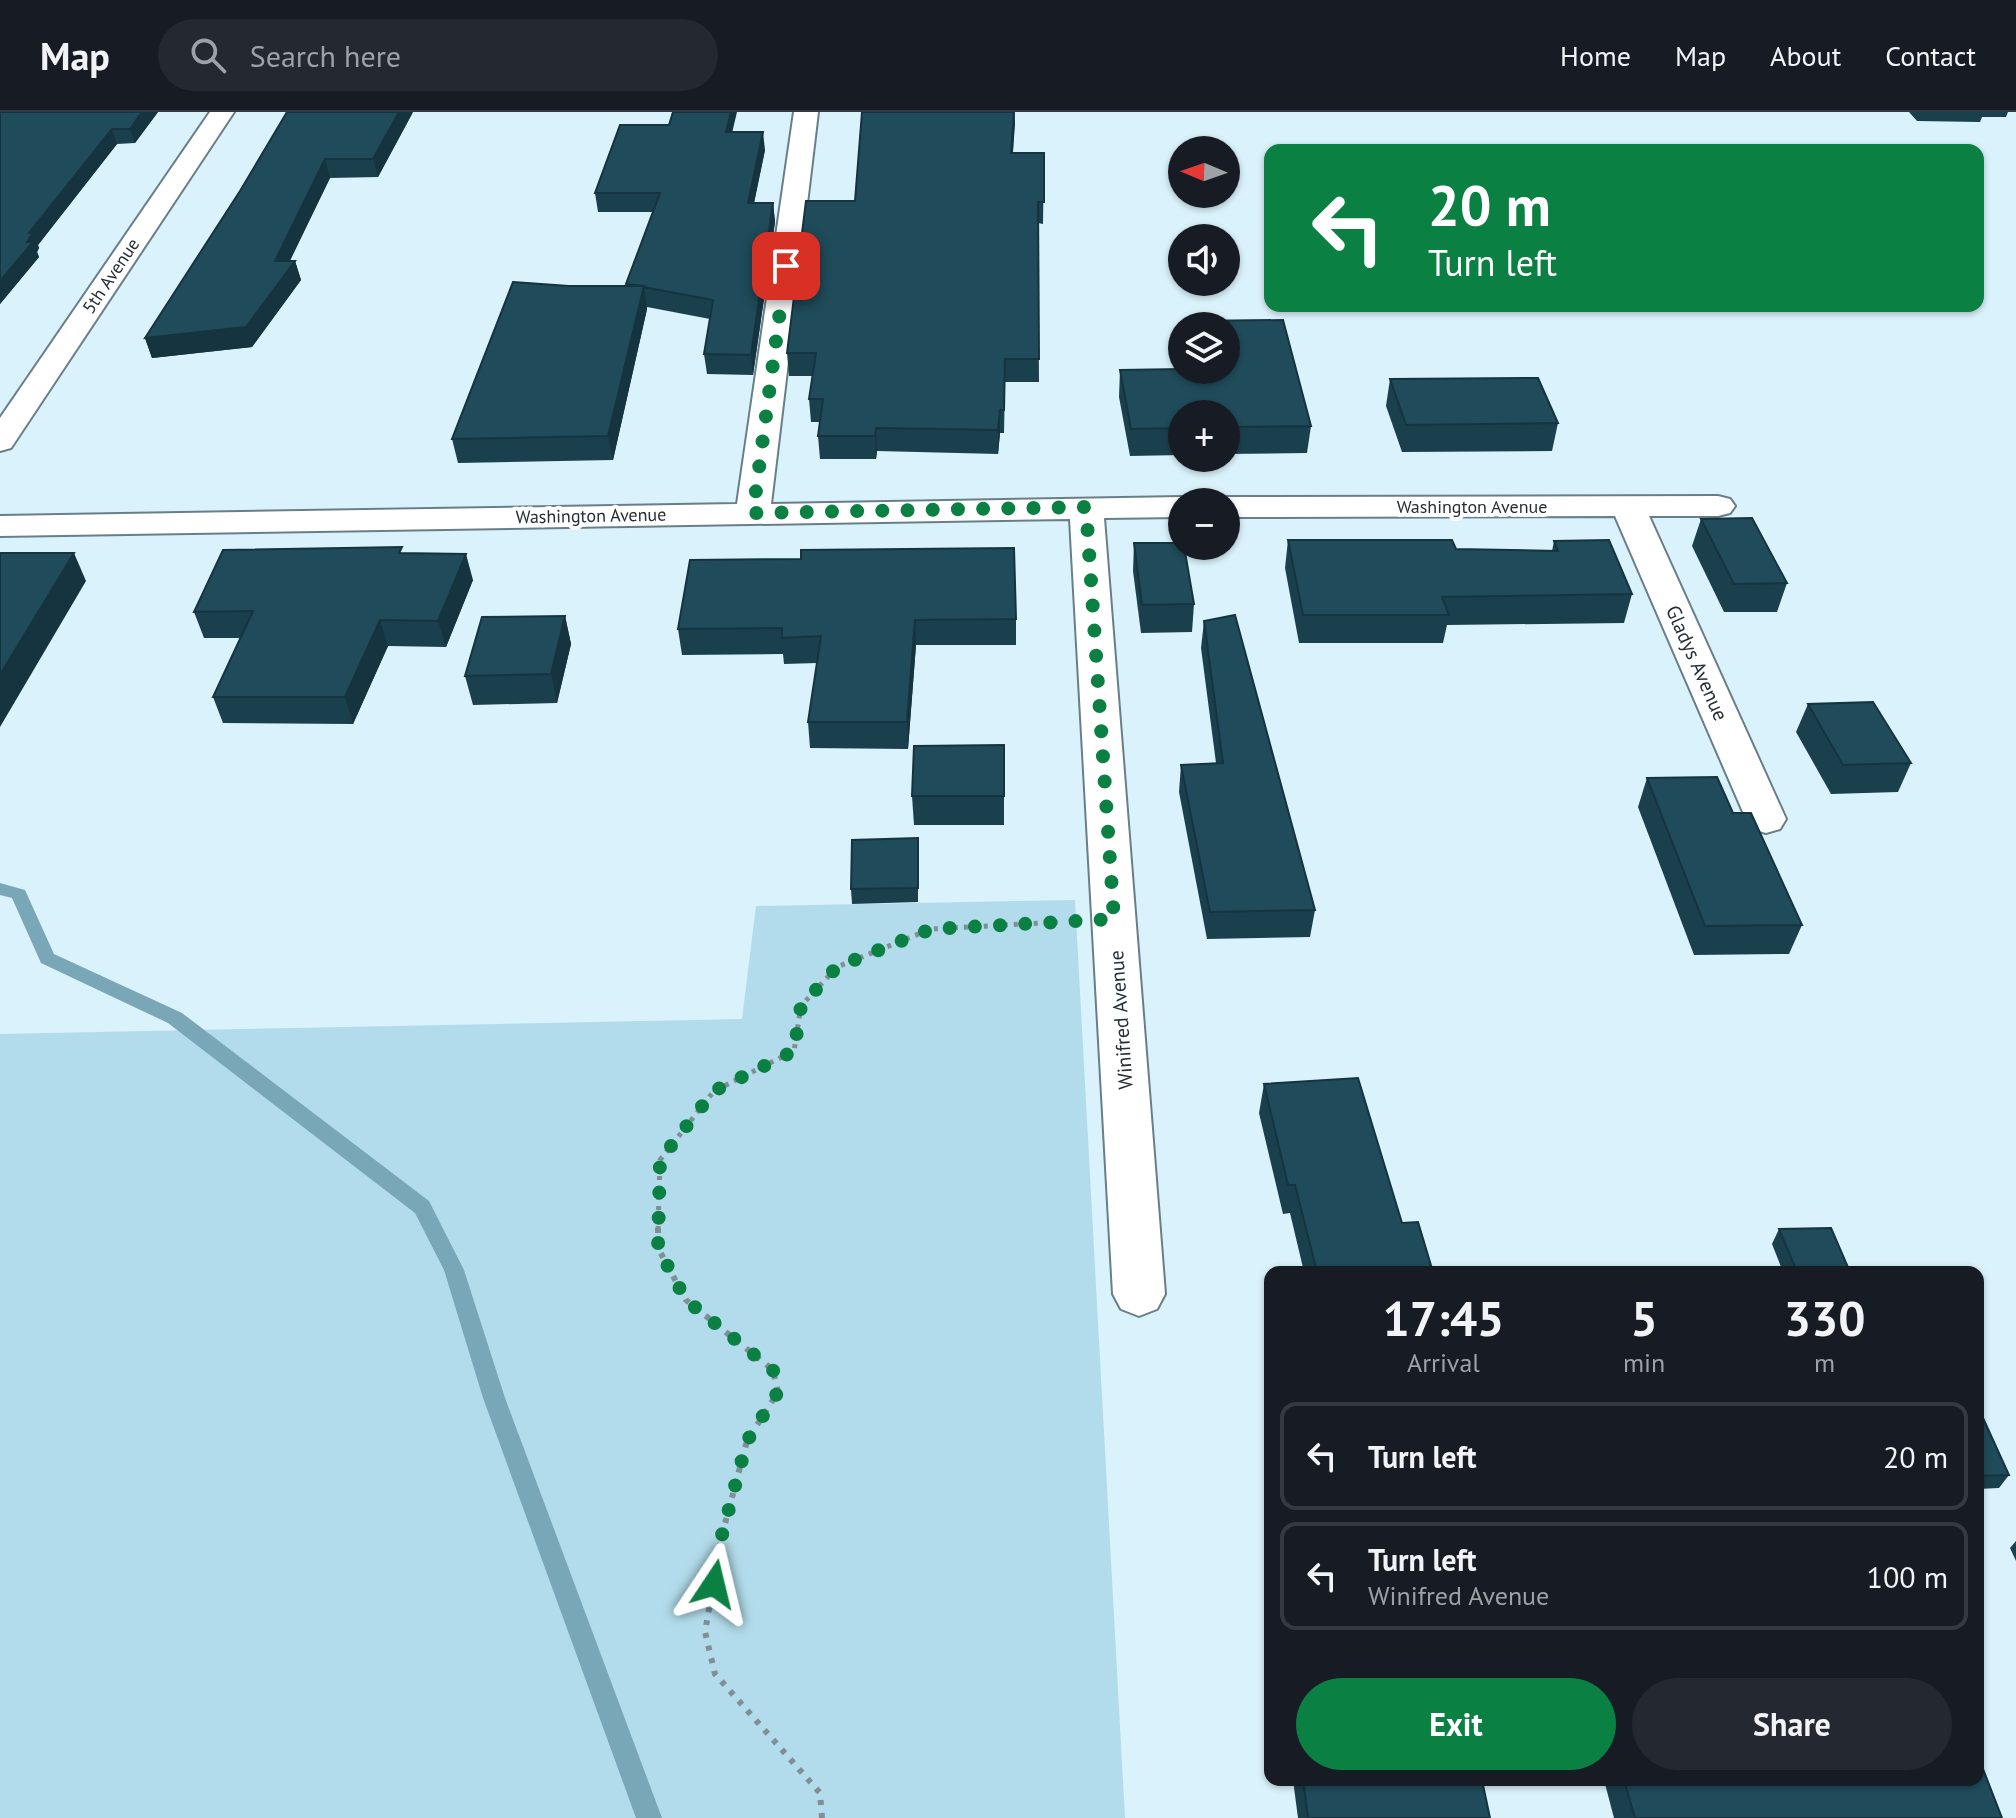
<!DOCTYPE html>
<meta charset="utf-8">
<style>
:root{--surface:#171b24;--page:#242831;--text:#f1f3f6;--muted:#9ea1a6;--line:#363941;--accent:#0b8043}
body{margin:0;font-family:"PT Sans",sans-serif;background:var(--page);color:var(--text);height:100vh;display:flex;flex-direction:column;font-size:30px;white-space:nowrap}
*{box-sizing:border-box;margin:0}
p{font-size:26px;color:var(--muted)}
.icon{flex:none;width:44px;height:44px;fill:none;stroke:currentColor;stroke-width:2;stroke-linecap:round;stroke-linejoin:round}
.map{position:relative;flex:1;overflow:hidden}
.details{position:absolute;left:1264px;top:1154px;width:720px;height:520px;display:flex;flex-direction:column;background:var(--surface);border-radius:16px;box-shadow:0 2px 6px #0004}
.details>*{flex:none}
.hud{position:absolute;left:1264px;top:32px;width:720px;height:168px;border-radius:16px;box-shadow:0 2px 6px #0004;background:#0b8043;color:#fff;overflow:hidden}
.needle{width:52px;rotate:272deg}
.tools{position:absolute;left:1168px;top:24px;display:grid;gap:16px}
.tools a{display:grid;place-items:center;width:72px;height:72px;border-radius:50%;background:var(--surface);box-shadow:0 2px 6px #0004;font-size:40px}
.pin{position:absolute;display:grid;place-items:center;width:68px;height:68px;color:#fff;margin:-34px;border-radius:16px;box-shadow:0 4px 12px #0006}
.me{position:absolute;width:88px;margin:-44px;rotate:10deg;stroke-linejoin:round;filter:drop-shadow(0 0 6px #0008)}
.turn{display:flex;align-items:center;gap:28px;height:168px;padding:0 32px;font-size:36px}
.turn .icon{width:104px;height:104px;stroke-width:2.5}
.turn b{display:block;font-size:56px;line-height:68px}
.eta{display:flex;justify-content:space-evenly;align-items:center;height:136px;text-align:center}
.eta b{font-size:48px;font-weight:600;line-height:56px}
.cta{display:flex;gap:16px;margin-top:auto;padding:16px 32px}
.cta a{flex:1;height:92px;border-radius:48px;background:var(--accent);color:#fff;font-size:32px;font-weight:600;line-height:92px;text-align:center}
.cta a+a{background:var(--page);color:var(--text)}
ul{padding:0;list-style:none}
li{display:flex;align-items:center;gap:24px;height:108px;margin:0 16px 12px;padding:0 16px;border:4px solid var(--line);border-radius:16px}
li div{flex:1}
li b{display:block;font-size:30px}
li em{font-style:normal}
header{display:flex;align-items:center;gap:48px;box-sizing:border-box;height:112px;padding:0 40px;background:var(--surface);border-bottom:2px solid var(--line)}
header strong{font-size:38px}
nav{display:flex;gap:44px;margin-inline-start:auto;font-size:28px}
.search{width:560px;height:72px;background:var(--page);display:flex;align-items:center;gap:20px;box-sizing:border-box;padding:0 28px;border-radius:44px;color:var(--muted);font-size:30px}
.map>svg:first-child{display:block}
.green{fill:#b2dceb}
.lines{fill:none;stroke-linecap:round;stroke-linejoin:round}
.stream{fill:#79a7b7;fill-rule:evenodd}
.minor-casing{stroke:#697f87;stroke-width:4}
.path-far1{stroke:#7f8f95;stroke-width:5;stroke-dasharray:4 6;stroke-linecap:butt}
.path{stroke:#7f8f95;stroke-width:6;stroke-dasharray:5 8;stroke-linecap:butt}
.minor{fill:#fff;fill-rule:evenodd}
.wall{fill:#1b404d}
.shaded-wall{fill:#16343f}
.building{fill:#1f4b5a;stroke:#16343f;stroke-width:2}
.route{stroke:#0b8043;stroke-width:14;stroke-dasharray:0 25.2}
.labels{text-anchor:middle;stroke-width:8;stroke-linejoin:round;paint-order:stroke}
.far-street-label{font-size:18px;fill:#252e32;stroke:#fff}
.street-label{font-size:20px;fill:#252e32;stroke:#fff}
</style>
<header>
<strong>Map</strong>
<div class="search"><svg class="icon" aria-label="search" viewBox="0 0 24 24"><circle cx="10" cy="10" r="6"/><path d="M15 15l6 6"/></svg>Search here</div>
<nav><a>Home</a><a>Map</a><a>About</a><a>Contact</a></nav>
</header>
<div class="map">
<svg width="2016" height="1706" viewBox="0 0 2016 1706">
<rect width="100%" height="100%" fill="#daf2fb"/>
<path class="green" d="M1075,788L1125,1706H0V922L742,907L756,794Z"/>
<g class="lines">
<path class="stream" d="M0,771L25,778L54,842L182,901L429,1089L464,1158L505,1286L662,1706H636L483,1286L444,1158L415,1101L168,911L41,851L12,786L0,783Z"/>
<g class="minor-casing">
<g id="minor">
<path d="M210,0H234L11,336L0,339V306Z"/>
<path d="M794,0H818L771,392L1182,385L1195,390H1182V405L1104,406L1165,1182L1157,1197L1139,1204L1121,1197L1113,1182L1070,407L0,424V404L737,392Z"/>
<path d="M1718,384L1730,387L1735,394L1730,401L1718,404H1649L1786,707L1780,717L1766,721L1752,717L1746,707L1615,404L1226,405V390H1213L1226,385Z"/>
</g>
</g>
<path class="path-far1" d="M658,1118L660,1048L714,979L794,939L801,894L837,855L931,817L1061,810"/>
<path class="path" d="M658,1116V1136L686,1188L773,1258L778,1280L747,1329L722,1423L705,1520L715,1562L820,1681L822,1706"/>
<use href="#minor" class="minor"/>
</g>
<g class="wall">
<path d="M0,0H158L135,31L117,32L38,133L39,136L37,140L39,145L0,192Z"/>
<path d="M413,0L378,65L330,66L290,149H295L301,168L252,235L152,246L145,226L240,79Z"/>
<path d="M1015,0L1013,41H1044L1043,112L1038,111L1039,270H1005L1004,321H1000L998,342L877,339L876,347H820L818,324L820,310H811L809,287L813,264H789L787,241L855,89Z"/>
<path d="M1909,0H2008L2006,5H1982L1980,10L1917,9Z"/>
<path d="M669,13L732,20L765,38L754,91H773L775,110L753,263L707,262L704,242L710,207L647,195V197L613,348L458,351L452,327L569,174H626V172L653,100H598L595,81Z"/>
<path d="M1283,208L1311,314L1307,341L1226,342V302H1182V343L1130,344L1119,285L1120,258L1182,257V258H1226V214H1190L1191,209Z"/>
<path d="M1390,267L1558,311L1552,339L1402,340L1386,294Z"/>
<path d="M1701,407L1787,471L1777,500H1724L1692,434Z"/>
<path d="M1288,428L1456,437L1552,439L1554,429L1632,482L1624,511L1447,513L1443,531H1299L1285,456Z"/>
<path d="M1134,431L1194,492L1192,520L1141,521L1133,459Z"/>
<path d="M404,441L473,468L446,535L388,534L353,612L223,611L213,585L241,526H204L194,500Z"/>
<path d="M801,447L1016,507V533H916L908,637L810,636L808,610L817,551L784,552L783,542L682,543L678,517Z"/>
<path d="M565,504L571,532L557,591L473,593L465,564Z"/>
<path d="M1204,509L1315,798L1310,825L1207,827L1179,680L1181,653L1216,651L1201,536Z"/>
<path d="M1808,592L1911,651L1898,680L1831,682L1796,620Z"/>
<path d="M1004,633V713H914L912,684Z"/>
<path d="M1647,666L1733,701L1802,813L1789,842L1694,843L1638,695Z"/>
<path d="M918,741V790L852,792L851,777Z"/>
<path d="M1264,972L1402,1111L1433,1160H1304L1290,1101L1283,1102L1259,1001Z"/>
<path d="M1779,1117L1850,1160H1783L1772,1132Z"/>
<path d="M1978,1295L2009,1363L1999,1376L1978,1377Z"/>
<path d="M2016,1429V1449L2010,1436Z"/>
<path d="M1293,1668H1482L1490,1706H1298Z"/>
<path d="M1604,1668H1978L2002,1706H1614Z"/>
</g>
<g class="shaded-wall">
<path d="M142,0H158L135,31L130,17Z"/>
<path d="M399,0H413L378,65L373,47Z"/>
<path d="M731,0H737L728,38L726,20Z"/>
<path d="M1015,0V13L1011,62V41Z"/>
<path d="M112,17L117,32L38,133L39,136L37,140L39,145L0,192V169L27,130L29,121Z"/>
<path d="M763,20L765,38L750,110L748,91Z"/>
<path d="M325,47L330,66L280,168L295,149L301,168L252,235L152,246L145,226Z"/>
<path d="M773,91L775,110L753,263L751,243Z"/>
<path d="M644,174L647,197L613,348L608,324Z"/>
<path d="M1000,298V321L998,342V318Z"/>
<path d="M876,316L877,339L876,347L875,324Z"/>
<path d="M74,441L86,469L0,615V563Z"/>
<path d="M466,442L473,468L446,535L438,509Z"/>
<path d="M565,504L571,532L557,591L551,562Z"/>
<path d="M380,508L388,534L353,612L345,585Z"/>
<path d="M915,508L916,533L908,637L907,610Z"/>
</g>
<g class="building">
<path d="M0,0H142L130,17H112L29,121H33L27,130H33L0,169Z"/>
<path d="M287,0H399L373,47H325L275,149H295L246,215L145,226L240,79Z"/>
<path d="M673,0H731L726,20H763L748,91H773L751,243L704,242L713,188L643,175L644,174L626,172L660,81H595L620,13H669Z"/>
<path d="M862,0H1014L1011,41H1044V90H1038L1039,247H1005L1004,298H1000L998,318L876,316L875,324H818L823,287H809L816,241H787L806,89H855Z"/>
<path d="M513,170L569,174H644L608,324L452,327Z"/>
<path d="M1283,208L1311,314L1226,315V302H1182V316L1131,317L1120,258L1182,257V258H1226V214H1192L1191,209Z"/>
<path d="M1538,266L1558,311L1406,313L1390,267Z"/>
<path d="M1752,406L1787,471L1734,472L1701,407Z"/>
<path d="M1288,428H1452L1456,437L1558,439L1554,429L1609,428L1632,482L1442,485L1449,503H1303Z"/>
<path d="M1134,431H1182V434H1184L1194,492L1142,493Z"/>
<path d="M402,435L399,441L466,442L438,509L380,508L345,585H213L253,499L194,500L223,438Z"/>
<path d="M1014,436L1016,507L915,508L907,610H808L821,524L782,526V516L678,517L690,448L801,447V438Z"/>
<path d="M0,441H74L0,563Z"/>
<path d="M1235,503L1315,798L1210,800L1181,653L1223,651L1204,509Z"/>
<path d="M565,504L551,562L465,564L482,505Z"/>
<path d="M1873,590L1911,651L1843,653L1808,592Z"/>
<path d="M1004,633V684H912L914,634Z"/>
<path d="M1717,665L1733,701H1751L1802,813L1705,814L1647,666Z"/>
<path d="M918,726V776L851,777L852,728Z"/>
<path d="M1358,966L1402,1111L1418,1110L1433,1160H1317L1295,1073H1288L1264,972Z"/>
<path d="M1831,1116L1850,1160H1797L1779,1117Z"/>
<path d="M1978,1295L2009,1363L1978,1364Z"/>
<path d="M1978,1644L2002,1706H1635L1624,1668H1978Z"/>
<path d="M1303,1668H1482L1490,1706H1308Z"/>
</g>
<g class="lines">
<path class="route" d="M714,1472L722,1423L747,1329L778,1280L773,1258L686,1188L658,1136L660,1048L714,979L794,939L801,894L837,855L931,817L1114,807L1086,395L753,401L786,154"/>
</g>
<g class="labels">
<g class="far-street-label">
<text transform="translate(111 164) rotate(-56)" y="6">5th Avenue</text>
<text x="1472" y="401">Washington Avenue</text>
<text transform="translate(591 404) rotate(-1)" y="6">Washington Avenue</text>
</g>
<g class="street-label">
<text transform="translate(1697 551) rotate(66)" y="7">Gladys Avenue</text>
<text transform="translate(1121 908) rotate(-94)" y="7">Winifred Avenue</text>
</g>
</g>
</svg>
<div class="tools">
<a><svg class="needle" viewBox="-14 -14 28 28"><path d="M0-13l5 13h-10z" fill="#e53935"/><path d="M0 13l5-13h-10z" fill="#9ea1a6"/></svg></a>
<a><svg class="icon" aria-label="sound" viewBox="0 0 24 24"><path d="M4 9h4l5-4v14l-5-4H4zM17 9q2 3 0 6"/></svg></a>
<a><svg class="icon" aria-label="layers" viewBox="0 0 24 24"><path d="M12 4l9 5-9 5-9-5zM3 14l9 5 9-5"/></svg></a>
<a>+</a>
<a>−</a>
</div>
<div class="pin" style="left:786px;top:154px;background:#d93025"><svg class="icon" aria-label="arrive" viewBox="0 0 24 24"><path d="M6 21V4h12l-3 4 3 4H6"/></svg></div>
<svg class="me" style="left:714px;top:1472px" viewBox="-20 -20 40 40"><path d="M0-17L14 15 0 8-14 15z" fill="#0b8043" stroke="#fff" stroke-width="4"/></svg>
<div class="hud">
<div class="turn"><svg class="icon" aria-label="left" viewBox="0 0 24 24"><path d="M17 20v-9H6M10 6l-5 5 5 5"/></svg><div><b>20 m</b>Turn left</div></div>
</div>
<section class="details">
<div class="eta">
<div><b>17:45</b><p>Arrival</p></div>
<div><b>5</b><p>min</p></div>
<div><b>330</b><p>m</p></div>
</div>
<ul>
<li><svg class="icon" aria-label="left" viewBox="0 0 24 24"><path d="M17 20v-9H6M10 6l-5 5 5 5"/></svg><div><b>Turn left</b></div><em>20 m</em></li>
<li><svg class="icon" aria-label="left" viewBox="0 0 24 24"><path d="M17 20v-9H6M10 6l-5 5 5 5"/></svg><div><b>Turn left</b><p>Winifred Avenue</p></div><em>100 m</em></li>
</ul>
<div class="cta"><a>Exit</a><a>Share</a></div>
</section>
</div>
